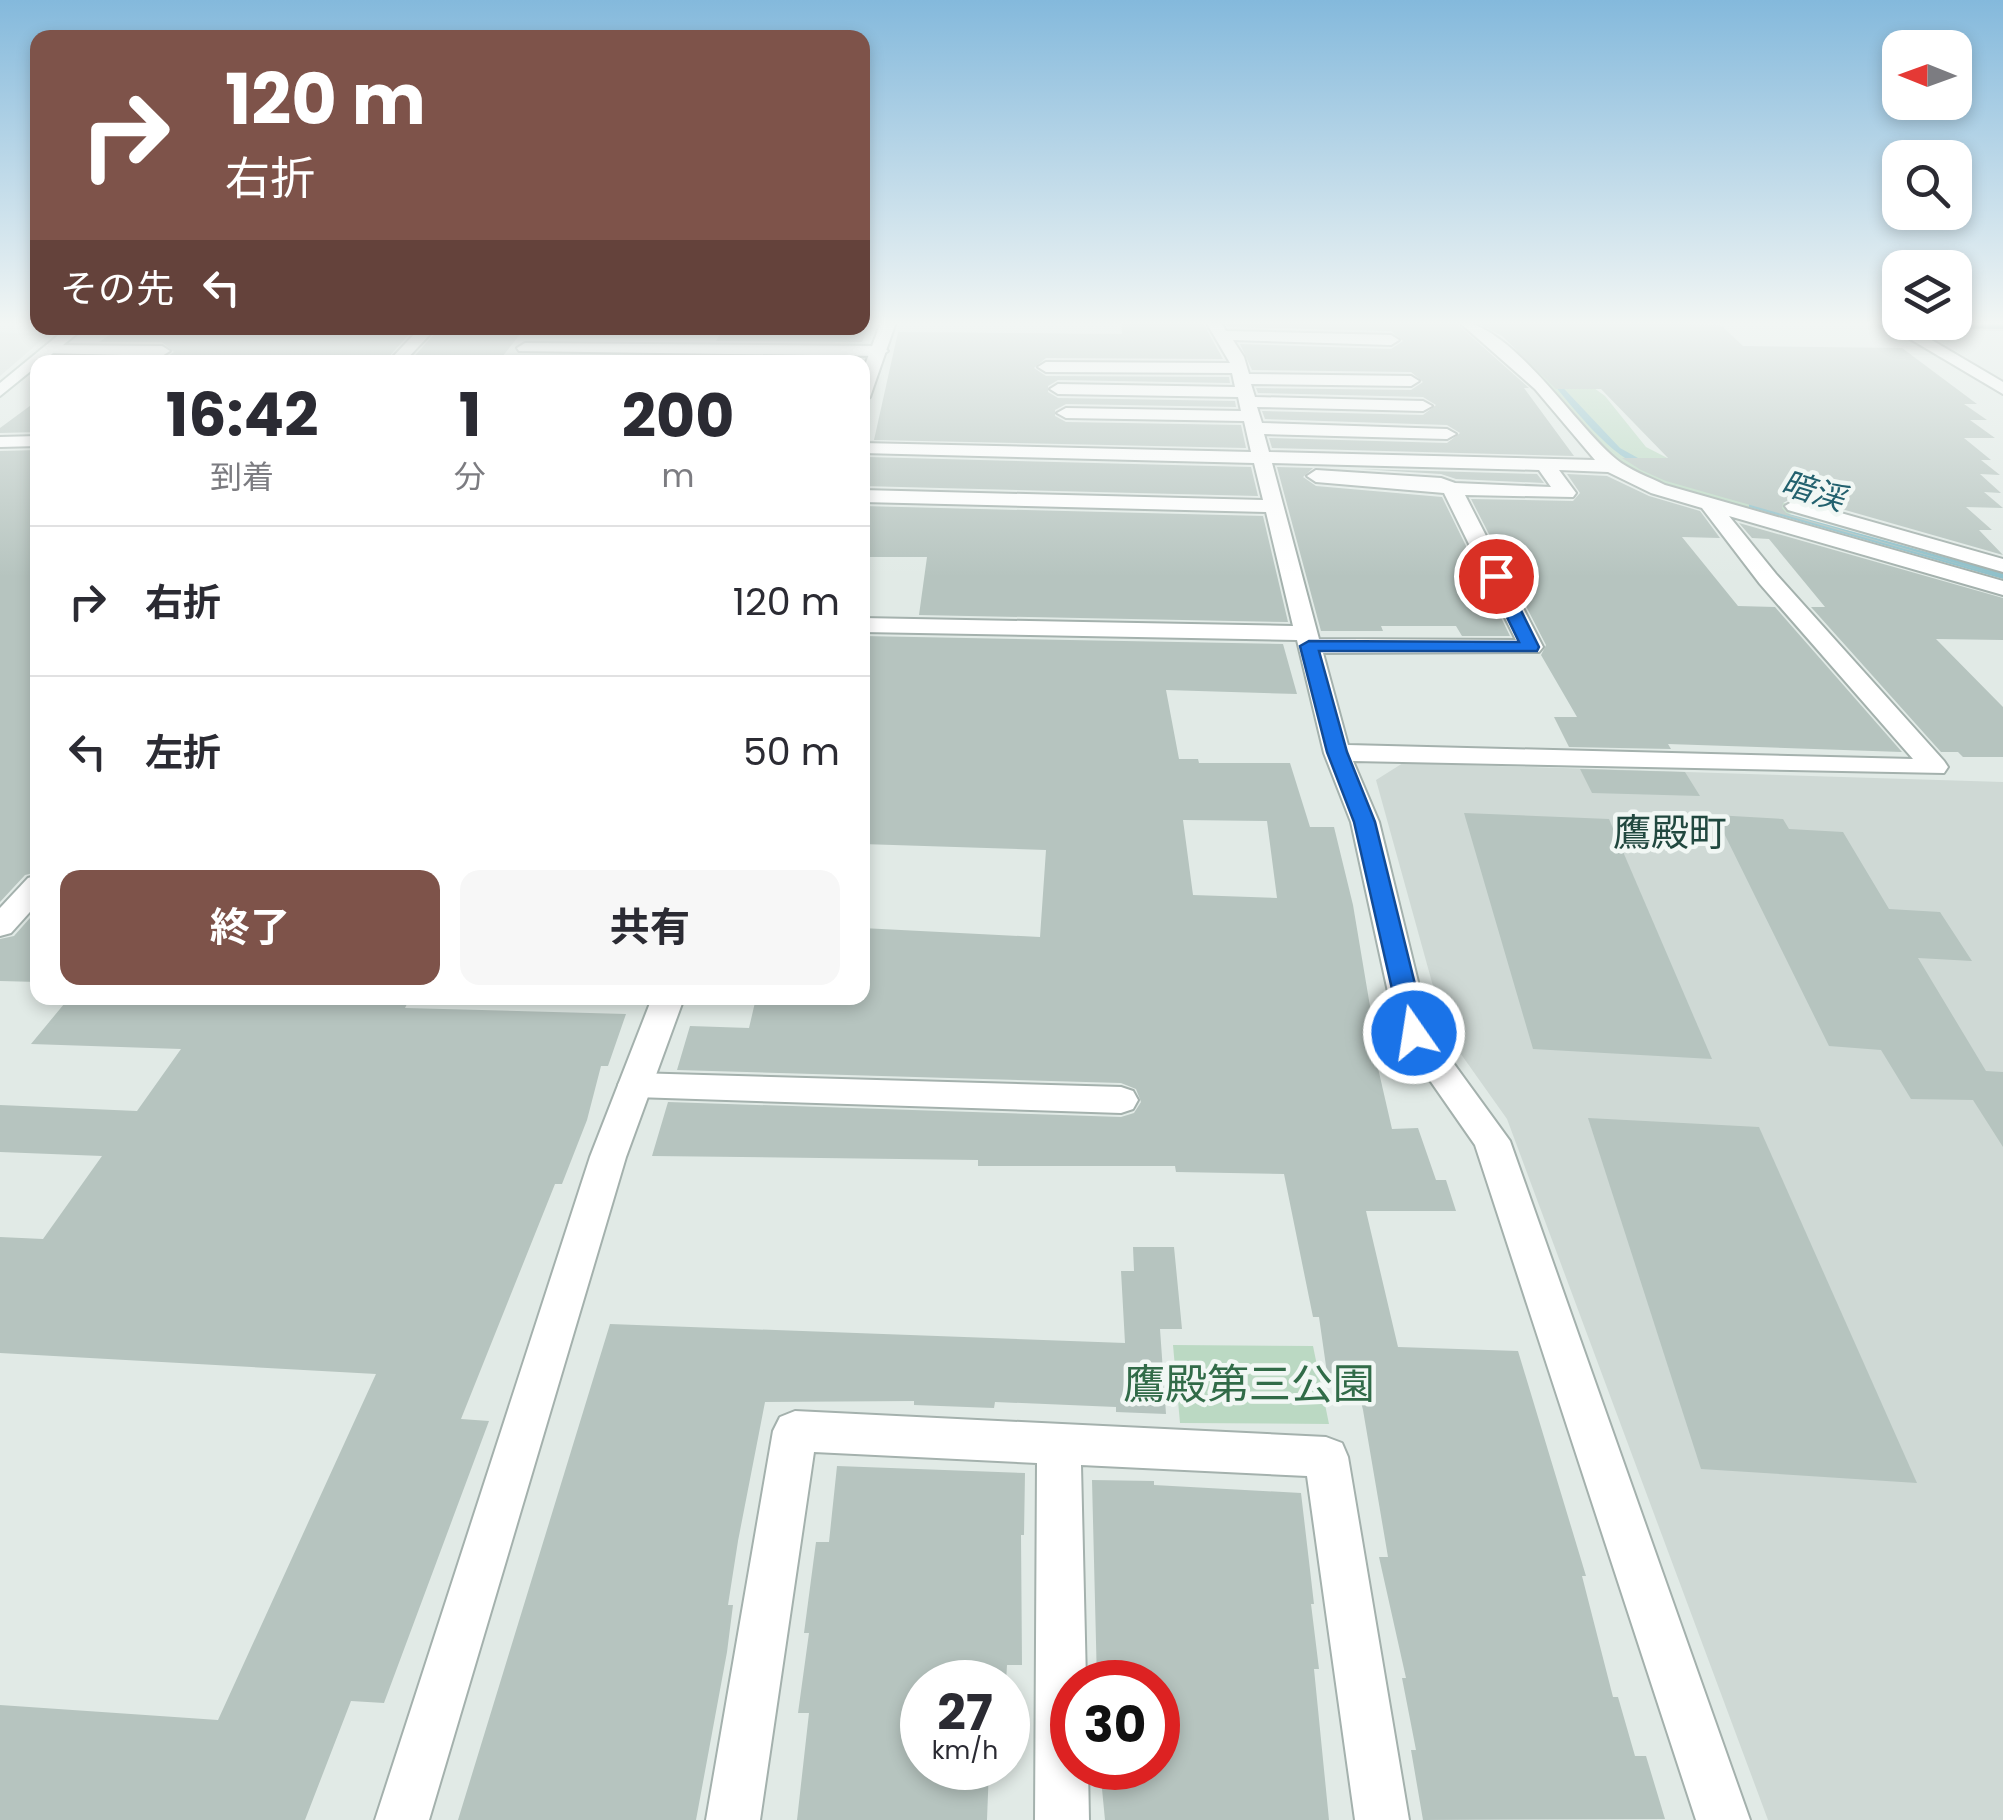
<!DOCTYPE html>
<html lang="ja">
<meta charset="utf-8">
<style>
:root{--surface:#fff;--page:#f7f7f7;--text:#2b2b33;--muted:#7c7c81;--line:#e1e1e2;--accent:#7e534a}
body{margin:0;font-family:Poppins,"Noto Sans JP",sans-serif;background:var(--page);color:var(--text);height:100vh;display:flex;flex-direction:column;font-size:38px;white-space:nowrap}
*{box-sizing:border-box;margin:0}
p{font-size:32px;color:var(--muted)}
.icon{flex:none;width:55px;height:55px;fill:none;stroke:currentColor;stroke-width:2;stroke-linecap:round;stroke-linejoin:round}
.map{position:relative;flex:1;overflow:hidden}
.panel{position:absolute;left:30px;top:355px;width:840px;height:650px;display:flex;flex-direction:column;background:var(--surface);border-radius:20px;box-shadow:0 5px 15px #0003}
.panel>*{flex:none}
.top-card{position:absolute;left:30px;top:30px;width:840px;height:305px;border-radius:20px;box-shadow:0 5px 15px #0003;background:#7e534a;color:#fff;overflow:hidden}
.needle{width:65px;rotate:271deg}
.controls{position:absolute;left:1882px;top:30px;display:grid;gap:20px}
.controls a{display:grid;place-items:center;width:90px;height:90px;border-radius:20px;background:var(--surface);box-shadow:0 5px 15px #0003;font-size:50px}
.speed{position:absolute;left:900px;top:1660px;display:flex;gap:20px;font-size:50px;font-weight:700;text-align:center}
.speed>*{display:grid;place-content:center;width:130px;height:130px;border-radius:50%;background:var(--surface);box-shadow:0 5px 15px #0003;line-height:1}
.speed small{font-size:25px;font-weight:400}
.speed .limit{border:15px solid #d22;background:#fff;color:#111}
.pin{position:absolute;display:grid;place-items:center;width:85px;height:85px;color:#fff;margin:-42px;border:5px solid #fff;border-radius:50%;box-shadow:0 2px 10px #0007}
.me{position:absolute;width:110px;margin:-55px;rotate:347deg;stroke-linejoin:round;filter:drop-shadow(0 0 8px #0008)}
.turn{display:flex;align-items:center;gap:35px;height:210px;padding:0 30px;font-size:45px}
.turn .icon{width:130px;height:130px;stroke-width:2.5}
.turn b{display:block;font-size:70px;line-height:85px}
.then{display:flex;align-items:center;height:95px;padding:0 30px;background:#0003;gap:20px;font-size:38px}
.eta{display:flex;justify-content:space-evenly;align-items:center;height:170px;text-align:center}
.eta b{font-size:60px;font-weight:700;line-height:70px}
.action{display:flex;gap:20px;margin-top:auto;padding:20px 30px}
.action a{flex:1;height:115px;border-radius:20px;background:var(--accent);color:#fff;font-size:40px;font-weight:700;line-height:115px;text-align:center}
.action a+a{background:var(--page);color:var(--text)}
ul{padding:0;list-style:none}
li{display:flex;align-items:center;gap:30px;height:150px;padding:0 30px;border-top:2px solid var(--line)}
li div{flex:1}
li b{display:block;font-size:38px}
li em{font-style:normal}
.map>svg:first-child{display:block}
.built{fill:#cfd9d5}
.green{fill:#bbd9c3}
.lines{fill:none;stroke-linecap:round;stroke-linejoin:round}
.stream{fill:#8ec0ca;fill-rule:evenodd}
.building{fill:#b6c4bf;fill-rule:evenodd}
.minor-casing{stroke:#a4b1ad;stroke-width:4}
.tertiary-casing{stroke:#a4b1ad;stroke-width:4}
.secondary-casing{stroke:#a1b4ad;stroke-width:4}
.trunk-casing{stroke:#bdc4c2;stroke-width:4}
.minor{fill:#fff;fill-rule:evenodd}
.tertiary{fill:#fff;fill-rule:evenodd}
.secondary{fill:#fff;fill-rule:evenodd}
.trunk{fill:#4e7e73;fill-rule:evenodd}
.route{fill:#1a73e8;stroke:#114b97;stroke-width:2.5}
.labels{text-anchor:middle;stroke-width:9;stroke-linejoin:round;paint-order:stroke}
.far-water-label{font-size:32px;font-style:italic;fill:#23616e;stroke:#f1f7f4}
.neighbourhood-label{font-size:38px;fill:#21483f;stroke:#f1f7f4}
.near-park-label{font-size:42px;fill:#316b48;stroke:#f1f7f4}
</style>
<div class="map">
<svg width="2003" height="1820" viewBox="0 0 2003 1820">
<rect width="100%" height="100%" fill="#e1eae6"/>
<g class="built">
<path d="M0,332L19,333H50L0,376Z"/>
<path d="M1403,763L2003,782V1820H1768L1507,1119L1446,1033L1376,780Z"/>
</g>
<g class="green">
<path d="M1553,350L1565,367L1605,396L1646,447L1718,484L1808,510L1759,520L1612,466L1503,351Z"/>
<path d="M1173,1345L1313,1346L1329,1424L1180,1423Z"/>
</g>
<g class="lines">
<g class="stream">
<path d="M1548,376H1552L1620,448L1647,463V467C1613,462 1571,404 1548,378Z"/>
<path d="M1749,503L2003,573V579L1749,507Z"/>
</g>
</g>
<g class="building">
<path d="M1121,322L1203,323L1223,359L1046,358L1034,368L1046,376L1229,377L1230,383L1058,380L1048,386V392L1058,398L1235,401L1236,407L1066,404L1055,410V416L1066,422L1241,425L1246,448L874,440L898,332L1122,334Z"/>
<path d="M1261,322H1455L1529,388H1524L1574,456L1272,448L1269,438L1447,443L1460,433L1447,425L1265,419L1262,411L1423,415L1436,405L1423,397L1258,393L1256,388L1411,390L1423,382L1411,372L1252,370L1240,344L1391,349L1403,341L1391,331L1228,327L1226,323Z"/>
<path d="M1476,322L1721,325L1743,346L1902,348L1977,404H1964L1987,420H1970L1995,438H1964L1991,460H1981L2000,475L1980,474L2001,493L1984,492L2003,508L1966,507L1992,530H1979L2003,555L1796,496L1783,503L1782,508L1787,514L2003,577L1666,481L1641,470L1622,458H1668L1601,389H1556L1502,336Z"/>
<path d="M120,328H415L384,362H67L75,358L162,360L174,352L162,342H99Z"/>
<path d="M440,328H525L498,362H409Z"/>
<path d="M736,328H868L862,342L716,341L722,331Z"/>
<path d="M707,357L855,359L854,362H704Z"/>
<path d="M38,400V432L0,433V428Z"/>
<path d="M38,450V872L25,875L0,902V451Z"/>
<path d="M867,457L1251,467L1258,496L862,486Z"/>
<path d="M1277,467L1313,468L1303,477L1316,486L1442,497L1510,636H1462L1456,626H1381L1383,631H1321Z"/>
<path d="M1360,469L1537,474L1544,483L1456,479L1441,474Z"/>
<path d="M1567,474L1607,476L1649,496L1700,511L1720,538L1682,537L1738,606L1775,607L1902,752L1668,744L1671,749L1569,747L1554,717H1577L1541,655L1546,645L1471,499L1573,501L1580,493Z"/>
<path d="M862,506L1263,516L1288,622L919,615L927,557H862Z"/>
<path d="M1739,523L2003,598V640L1936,639L2003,707V757H1963L1958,752H1941L1811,607H1825L1769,539L1752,538Z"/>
<path d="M862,636L1283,644L1297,694L1166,690L1179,759H1198L1199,763H1290L1310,827H1334L1353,905L1376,1042H1372L1392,1129L1418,1128L1436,1180H1446L1456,1211H1366L1398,1347L1518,1351L1586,1576H1582L1613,1697H1618L1635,1756H1646L1665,1819L1423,1820L1411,1750H1416L1402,1678H1406L1379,1557H1388L1363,1410L1354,1374L1327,1373L1319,1317H1313L1284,1174L1176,1172L1175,1166H978V1160L652,1156L668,1102L1121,1117L1134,1113L1141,1102L1136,1089L1121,1083L677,1070L690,1026L749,1028L756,998H862V928L1040,937L1046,850L862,844ZM1183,820L1267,821L1277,898L1193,895Z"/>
<path d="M1580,769L1685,772L1700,796L1592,793Z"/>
<path d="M1464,813L1609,819L1712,1059L1533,1049Z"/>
<path d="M1715,815L1783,819L1789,829L1843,832L1889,909L1940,912L1972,961L1918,958L1986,1071L2003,1072V1147L1973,1100L1911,1099L1881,1050L1829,1046Z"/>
<path d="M38,909V982L0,981V939L14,936Z"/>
<path d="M69,998H224L407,1004L405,1008L626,1014L608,1066H601L587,1120L562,1184H555L461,1419L489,1421L384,1703L351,1701L305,1820H0V1705L218,1720L376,1374L0,1353V1237L43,1239L102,1156L0,1152V1105L137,1111L181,1049L31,1044Z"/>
<path d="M1588,1118L1759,1127L1917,1483L1701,1469Z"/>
<path d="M1133,1247H1174L1182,1329H1160L1166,1414L1116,1412V1407L995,1402L994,1408L914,1405V1401L765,1402L738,1541L728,1605H733L727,1652L696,1820H458L610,1324L1125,1343L1121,1271H1134Z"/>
<path d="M837,1466L1025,1473L1024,1535H1021L1022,1665H1007L1006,1682H922V1768H989L987,1820H797L809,1713H798L809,1633H804L816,1542H829Z"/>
<path d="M1092,1480L1154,1481V1485L1301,1493L1314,1604H1311L1319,1669H1314L1329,1820H1105L1100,1768H1158V1682H1097Z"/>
</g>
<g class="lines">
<g class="minor-casing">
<g id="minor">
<path d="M1206,322H1221L1226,331L1391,335L1399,340L1391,345L1233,340L1244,357L1249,374L1411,376L1419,381L1411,386L1251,384L1255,397L1423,401L1432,406L1423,411L1257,407L1262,423L1447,429L1456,434L1447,439L1264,434L1269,452L1595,460L1535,389L1459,322C1510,322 1576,427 1616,459C1629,470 1649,477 1665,485L2003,581V595L1729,516L1776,574L1944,761L1948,767L1944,773L1353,761L1379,822L1430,1031L1510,1141L1750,1820H1696L1475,1145L1397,1033L1351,822L1324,753L1297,640L862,632V618L1293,626L1266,512L862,502V490L1263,500L1254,463L862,453V443L1251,452L1244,421L1066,418L1057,413L1066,408L1241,411L1238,397L1058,394L1050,389L1058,384L1235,387L1232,373L1046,372L1038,367L1046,362L1230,363ZM1272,463L1539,470L1551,487L1455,483L1441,478L1316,470L1307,476L1316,482L1444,493L1516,640L1319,639ZM1559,470L1608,472L1651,493L1702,508L1760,584L1913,759L1348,745L1323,653L1539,652L1543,647L1465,495L1573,497L1576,493Z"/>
<path d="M420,328H436L404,362H388Z"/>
<path d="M525,343L880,346L888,351L880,356L519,351L517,348Z"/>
<path d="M50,345L162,346L170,351L162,356L44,353L42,350Z"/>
<path d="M38,436V446L0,447V437Z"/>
<path d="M1795,500L2003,559V572L1788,510L1785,506Z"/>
<path d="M38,875V903L11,933L0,936V908L28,878Z"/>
<path d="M635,1073L1121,1087L1133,1091L1138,1100L1133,1109L1121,1113L635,1097L623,1094L618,1085L623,1076Z"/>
<path d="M795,1411L1326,1437L1342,1443L1348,1457L1409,1820H1355L1307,1476L1081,1465L1086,1682H1072V1768H1088L1089,1820H1035L1037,1463L814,1452L760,1820H706L773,1431L780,1417Z"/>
</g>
</g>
<g class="tertiary-casing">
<g id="tertiary">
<path d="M881,322H896L870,397L862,402V373Z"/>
<path d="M1901,322L2003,382V394L1883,323Z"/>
<path d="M652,998H684L626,1157L429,1820H375L590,1157Z"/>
</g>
</g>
<g class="secondary-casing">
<path id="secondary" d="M67,328H84L0,396V383Z"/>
</g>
<g class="trunk-casing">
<path id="trunk" d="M1873,322H2003V329L1880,327Z"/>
</g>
<use href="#minor" class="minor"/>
<use href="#tertiary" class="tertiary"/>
<use href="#secondary" class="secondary"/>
<use href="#trunk" class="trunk"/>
</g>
<linearGradient id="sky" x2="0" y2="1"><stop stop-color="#84b9dc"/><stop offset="0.56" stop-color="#f2f6f4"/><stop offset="1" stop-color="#f2f6f4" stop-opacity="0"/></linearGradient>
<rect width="2003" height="577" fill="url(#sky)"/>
<path class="route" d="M1496,571L1504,576L1539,647L1537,651H1319L1347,752L1375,822L1427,1033L1414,1042L1402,1033L1354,822L1327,752L1300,646L1309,641L1519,642L1487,576Z"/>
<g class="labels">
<g class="far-water-label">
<text transform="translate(1813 491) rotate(17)" y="11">暗渓</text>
</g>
<g class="neighbourhood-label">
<text x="1670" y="846">鷹殿町</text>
</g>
<g class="near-park-label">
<text x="1249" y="1399">鷹殿第三公園</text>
</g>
</g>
</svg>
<div class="controls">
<a><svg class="needle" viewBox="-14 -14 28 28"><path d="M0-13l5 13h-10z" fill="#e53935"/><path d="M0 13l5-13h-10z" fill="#7c7c81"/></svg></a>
<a><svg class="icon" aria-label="search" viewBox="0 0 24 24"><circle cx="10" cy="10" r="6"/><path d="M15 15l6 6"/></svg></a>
<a><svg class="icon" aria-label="layers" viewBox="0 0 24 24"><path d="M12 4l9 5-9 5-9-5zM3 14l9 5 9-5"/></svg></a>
</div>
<div class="speed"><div>27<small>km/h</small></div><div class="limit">30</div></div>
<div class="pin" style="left:1496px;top:576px;background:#d93025"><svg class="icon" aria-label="arrive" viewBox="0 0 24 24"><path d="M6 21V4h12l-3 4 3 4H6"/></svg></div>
<svg class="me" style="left:1414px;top:1033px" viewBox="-20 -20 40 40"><circle r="17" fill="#1a73e8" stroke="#fff" stroke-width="3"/><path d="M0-11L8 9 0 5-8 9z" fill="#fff"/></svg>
<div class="top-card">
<div class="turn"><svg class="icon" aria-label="right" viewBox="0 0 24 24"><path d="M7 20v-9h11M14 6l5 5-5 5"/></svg><div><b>120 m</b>右折</div></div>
<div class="then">その先<svg class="icon" aria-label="left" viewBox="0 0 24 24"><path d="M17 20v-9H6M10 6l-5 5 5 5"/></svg></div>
</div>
<section class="panel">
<div class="eta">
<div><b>16:42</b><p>到着</p></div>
<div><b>1</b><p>分</p></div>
<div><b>200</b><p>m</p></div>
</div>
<ul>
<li><svg class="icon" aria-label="right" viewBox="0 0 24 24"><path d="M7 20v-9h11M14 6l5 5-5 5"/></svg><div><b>右折</b></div><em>120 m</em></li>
<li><svg class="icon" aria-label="left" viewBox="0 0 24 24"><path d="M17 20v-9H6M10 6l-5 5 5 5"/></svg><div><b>左折</b></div><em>50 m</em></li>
</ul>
<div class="action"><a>終了</a><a>共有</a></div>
</section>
</div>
